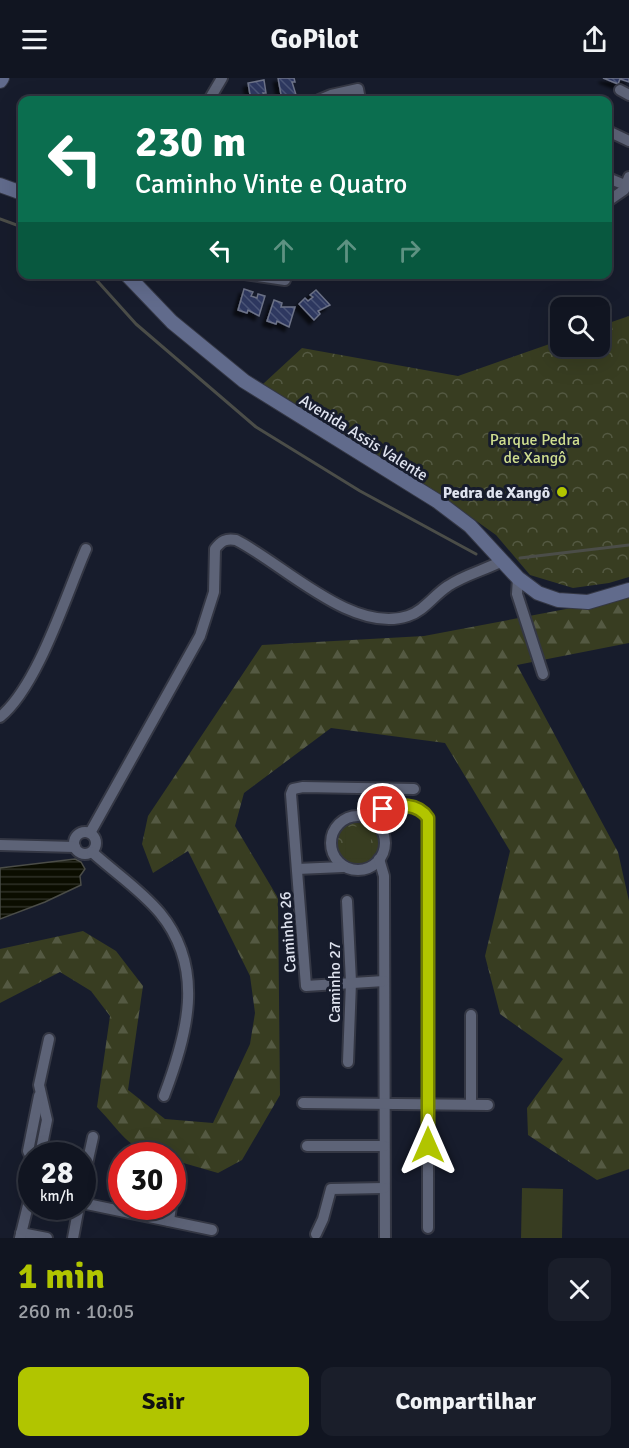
<!DOCTYPE html>
<html lang="pt">
<meta charset="utf-8">
<style>
:root{--surface:#111521;--page:#1a1e2a;--text:#f1f3f6;--muted:#9c9fa5;--line:#30343f;--accent:#b1c500}
body{margin:0;font-family:Signika,sans-serif;background:var(--page);color:var(--text);height:100vh;display:flex;flex-direction:column;font-size:22px;white-space:nowrap}
*{box-sizing:border-box;margin:0}
p{font-size:20px;color:var(--muted)}
.icon{flex:none;width:33px;height:33px;fill:none;stroke:currentColor;stroke-width:2;stroke-linecap:round;stroke-linejoin:round}
.map{position:relative;height:1160px;overflow:hidden}
.sheet{display:flex;flex-direction:column;background:var(--surface);flex:1}
.sheet>*{flex:none}
.guide{position:absolute;left:18px;top:18px;width:594px;height:183px;border-radius:12px;box-shadow:0 6px 24px #0002,0 0 0 2px var(--line);background:#0b6e4f;color:#fff;overflow:hidden}
.fabs{position:absolute;left:550px;top:219px;display:grid;gap:12px}
.fabs a{display:grid;place-items:center;width:60px;height:60px;border-radius:12px;background:var(--surface);box-shadow:0 6px 24px #0002,0 0 0 2px var(--line);font-size:30px}
.speed{position:absolute;left:18px;top:1064px;display:flex;gap:12px;font-size:30px;font-weight:700;text-align:center}
.speed>*{display:grid;place-content:center;width:78px;height:78px;border-radius:50%;background:var(--surface);box-shadow:0 6px 24px #0002,0 0 0 2px var(--line);line-height:1}
.speed small{font-size:15px;font-weight:400}
.speed .limit{border:9px solid #d22;background:#fff;color:#111}
.pin{position:absolute;display:grid;place-items:center;width:51px;height:51px;color:#fff;margin:-26px;border:3px solid #fff;border-radius:50%;box-shadow:0 2px 6px #0007}
.me{position:absolute;width:66px;margin:-33px;rotate:0deg;stroke-linejoin:round;filter:drop-shadow(0 0 4px #0008)}
.turn{display:flex;align-items:center;gap:21px;height:126px;padding:0 18px;font-size:27px}
.turn .icon{width:78px;height:78px;stroke-width:2.5}
.turn b{display:block;font-size:42px;line-height:51px}
.lanes{display:flex;align-items:center;height:57px;padding:0 18px;background:#0003;justify-content:center;gap:30px;direction:ltr}
.lanes .off{opacity:.35}
.round{display:grid;place-items:center;flex:none;width:63px;height:63px;border-radius:12px;background:var(--page)}
.head{display:flex;align-items:center;justify-content:space-between;height:102px;padding:0 18px}
h1{font-size:36px;font-weight:700;line-height:45px;color:var(--accent)}
.action{display:flex;gap:12px;margin-top:auto;padding:12px 18px}
.action a{flex:1;height:69px;border-radius:12px;background:var(--accent);color:#111;font-size:24px;font-weight:700;line-height:69px;text-align:center}
.action a+a{background:var(--page);color:var(--text)}
header{display:flex;justify-content:space-between;align-items:center;height:78px;padding:0 18px;background:var(--surface);font-size:27px;font-weight:700}
.map>svg:first-child{display:block}
.forest{fill:url(#forest-firs)}
.park{fill:url(#park-crowns)}
.pitch{fill:#383d21}
.water{fill:url(#water-rules);stroke:#4b4d48;stroke-width:1.5}
.lines{fill:none;stroke-linecap:round;stroke-linejoin:round}
.stream{stroke:#4b4d48;stroke-width:3}
.building{fill:url(#building-back-hatch);stroke:#6d7388;stroke-width:1.5;filter:url(#shadow)}
.minor-casing{stroke:#343744;stroke-width:14}
.secondary-casing{stroke:#343744;stroke-width:16}
.minor{stroke:#5d6377;stroke-width:10}
.secondary{stroke:#616b8c;stroke-width:14}
.route-casing{stroke:#738000;stroke-width:15}
.route{stroke:#b1c500;stroke-width:10}
.poi-dot{fill:#b1c500;stroke:#171c2c;stroke-width:2}
.labels{text-anchor:middle;stroke-width:6;stroke-linejoin:round;paint-order:stroke}
.street-label{font-size:16px;fill:#dfe3ef;stroke:#171c2c}
.park-label{font-size:16px;fill:#cfdd8f;stroke:#171c2c}
.poi-label{font-size:16px;font-weight:bold;fill:#dfe3ef;stroke:#171c2c;text-anchor:end}
</style>
<header><svg class="icon" aria-label="menu" viewBox="0 0 24 24"><path d="M4 6h16M4 12h16M4 18h16"/></svg>GoPilot<svg class="icon" aria-label="share" viewBox="0 0 24 24"><path d="M12 15V3M7 8l5-5 5 5M5 13v7h14v-7"/></svg></header>
<div class="map">
<svg width="629" height="1160" viewBox="0 0 629 1160">
<defs>
<pattern id="forest-firs" width="22" height="20" patternUnits="userSpaceOnUse" patternTransform="scale(1.5)"><rect width="22" height="20" fill="#383d21"/><path d="M5 1l3.5 6h-7zM16 11l3.5 6h-7z" fill="#545942"/></pattern>
<pattern id="park-crowns" width="20" height="18" patternUnits="userSpaceOnUse" patternTransform="scale(1.5)"><rect width="20" height="18" fill="#383d21"/><path d="M2 6a3 3 0 1 1 6 0M12 15a3 3 0 1 1 6 0" fill="none" stroke="#545942"/></pattern>
<pattern id="water-rules" width="6" height="5" patternUnits="userSpaceOnUse" patternTransform="scale(1.5)"><rect width="6" height="5" fill="#0b0d00"/><path d="M0 2.5h6" fill="none" stroke="#2e3026"/></pattern>
<pattern id="building-back-hatch" width="6" height="6" patternUnits="userSpaceOnUse" patternTransform="scale(1.5)"><rect width="6" height="6" fill="#2d3760"/><path d="M-1 5l2 2M0 0l6 6M5-1l2 2" fill="none" stroke="#4b5477"/></pattern>
<filter id="shadow"><feDropShadow dx="-4.5" dy="4.5" stdDeviation="1.5" flood-color="#0009"/></filter>
</defs>
<rect width="100%" height="100%" fill="#171c2c"/>
<path class="forest" d="M629,515V565L517,587L618,774L629,823V1091L597,1102L528,1057L527,1030L563,981L500,936L485,878L510,773L445,665L331,650L244,715L235,748L278,820L280,1017L242,1082L218,1095L173,1082L172,1077C130,1077 124,1057 97,1029L110,938L91,913L60,894L0,925V871L83,853L116,873L143,908L128,1012L165,1041L213,1045L250,966L255,935L250,898L188,773L153,795L142,766L148,738L262,567L424,558L587,527Z"/>
<g class="park">
<path d="M629,238V499L609,505L573,510L530,497L496,457L423,405L263,306L302,270L458,298L561,262V268H600V248Z"/>
<circle cx="358" cy="765" r="22"/>
</g>
<g class="pitch">
<path d="M370,748L372,780L346,781L345,749Z"/>
<path d="M522,1110L563,1111L562,1160H521Z"/>
</g>
<path class="water" d="M75,781L81,784L85,791L80,798L81,807L45,824L0,841V790Z"/>
<g class="lines">
<g class="stream">
<path d="M0,141L22,149"/>
<path d="M91,196L136,246L256,349L360,413L476,476"/>
<path d="M520,480L629,467"/>
</g>
</g>
<g class="building">
<path d="M278,0H294L295,4H292L297,20L282,22Z"/>
<path d="M603,0H629V4L620,1L618,6Z"/>
<path d="M264,2L266,15H263L267,22H251L248,5Z"/>
<path d="M244,211L253,214L251,218L257,220L258,216L265,218L259,238L248,232L247,235L238,232Z"/>
<path d="M316,212L330,227L318,233L320,236L314,242L299,226L305,220L308,223L313,219L310,217Z"/>
<path d="M274,222L282,225L281,229H295L289,249L277,243L276,246L267,243Z"/>
</g>
<g class="lines">
<g class="minor-casing">
<g id="minor">
<path d="M620,12L629,17"/>
<path d="M209,22L222,0"/>
<path d="M319,22L331,17L358,11L360,22"/>
<path d="M608,53L629,63"/>
<path d="M608,100L625,107"/>
<path d="M608,123L624,112L629,99"/>
<path d="M245,196L285,202"/>
<path d="M518,500L517,516L543,596"/>
<path d="M0,639C38,608 66,517 86,471"/>
<circle cx="358" cy="765" r="27"/>
<path d="M371,741C385,725 416,721 428,740V1150"/>
<circle cx="85" cy="765" r="11"/>
<path d="M90,755L200,558L214,514L215,471C221,463 226,460 236,462C282,485 353,557 408,538C424,533 434,517 448,508C464,497 485,492 502,483"/>
<path d="M0,767L75,769"/>
<path d="M92,774C114,794 141,812 160,835C206,891 187,957 164,1018"/>
<path d="M379,781L384,798L385,1160"/>
<path d="M297,791L343,789"/>
<path d="M347,823L351,904L348,984"/>
<path d="M384,903L306,908L291,716L293,711L303,709L414,711"/>
<path d="M471,937V1026"/>
<path d="M303,1025L488,1027"/>
<path d="M307,1068H384"/>
<path d="M40,1077L47,1042L39,1007L49,961"/>
<path d="M32,1081L28,1073L39,1018"/>
<path d="M82,1109L93,1059"/>
<path d="M172,1120L175,1105"/>
<path d="M82,1125L212,1152"/>
<path d="M169,1143L171,1128"/>
<path d="M21,1155L47,1160"/>
<path d="M316,1156L323,1141L331,1111L384,1110"/>
<path d="M20,1160L32,1111"/>
<path d="M73,1160L79,1128"/>
</g>
</g>
<g class="secondary-casing">
<g id="secondary">
<path d="M0,3L2,0"/>
<path d="M0,107L22,115"/>
<path d="M126,196L172,244L244,303L437,423L470,448L518,500L538,515L558,522L588,524L629,512"/>
</g>
</g>
<use href="#minor" class="minor"/>
<use href="#secondary" class="secondary"/>
</g>
<g class="lines">
<g class="route-casing">
<path id="route" d="M383,731C400,727 417,724 428,740V1067"/>
</g>
<use href="#route" class="route"/>
</g>
<circle class="poi-dot" cx="562" cy="414" r="6"/>
<g class="labels">
<g class="street-label">
<text transform="translate(364 359) rotate(32)" y="6">Avenida Assis Valente</text>
<text transform="translate(287 854) rotate(-94)" y="6">Caminho 26</text>
<text transform="translate(334 904) rotate(-90)" y="6">Caminho 27</text>
</g>
<g class="park-label">
<text x="535" y="367">Parque Pedra<tspan x="535" dy="18">de Xangô</tspan></text>
</g>
<g class="poi-label">
<text x="550" y="420">Pedra de Xangô</text>
</g>
</g>
</svg>
<div class="fabs">
<a><svg class="icon" aria-label="search" viewBox="0 0 24 24"><circle cx="10" cy="10" r="6"/><path d="M15 15l6 6"/></svg></a>
</div>
<div class="speed"><div>28<small>km/h</small></div><div class="limit">30</div></div>
<div class="pin" style="left:383px;top:731px;background:#d93025"><svg class="icon" aria-label="arrive" viewBox="0 0 24 24"><path d="M6 21V4h12l-3 4 3 4H6"/></svg></div>
<svg class="me" style="left:428px;top:1067px" viewBox="-20 -20 40 40"><path d="M0-17L14 15 0 8-14 15z" fill="#b1c500" stroke="#fff" stroke-width="4"/></svg>
<div class="guide">
<div class="turn"><svg class="icon" aria-label="left" viewBox="0 0 24 24"><path d="M17 20v-9H6M10 6l-5 5 5 5"/></svg><div><b>230 m</b>Caminho Vinte e Quatro</div></div>
<div class="lanes"><svg class="icon" aria-label="left" viewBox="0 0 24 24"><path d="M17 20v-9H6M10 6l-5 5 5 5"/></svg><svg class="icon off" aria-label="ahead" viewBox="0 0 24 24"><path d="M12 20V5M6 11l6-6 6 6"/></svg><svg class="icon off" aria-label="ahead" viewBox="0 0 24 24"><path d="M12 20V5M6 11l6-6 6 6"/></svg><svg class="icon off" aria-label="right" viewBox="0 0 24 24"><path d="M7 20v-9h11M14 6l5 5-5 5"/></svg></div>
</div>
</div>
<section class="sheet">
<div class="head"><div><h1>1 min</h1><p>260 m · 10:05</p></div><a class="round"><svg class="icon" aria-label="close" viewBox="0 0 24 24"><path d="M6 6l12 12M18 6L6 18"/></svg></a></div>
<div class="action"><a>Sair</a><a>Compartilhar</a></div>
</section>
